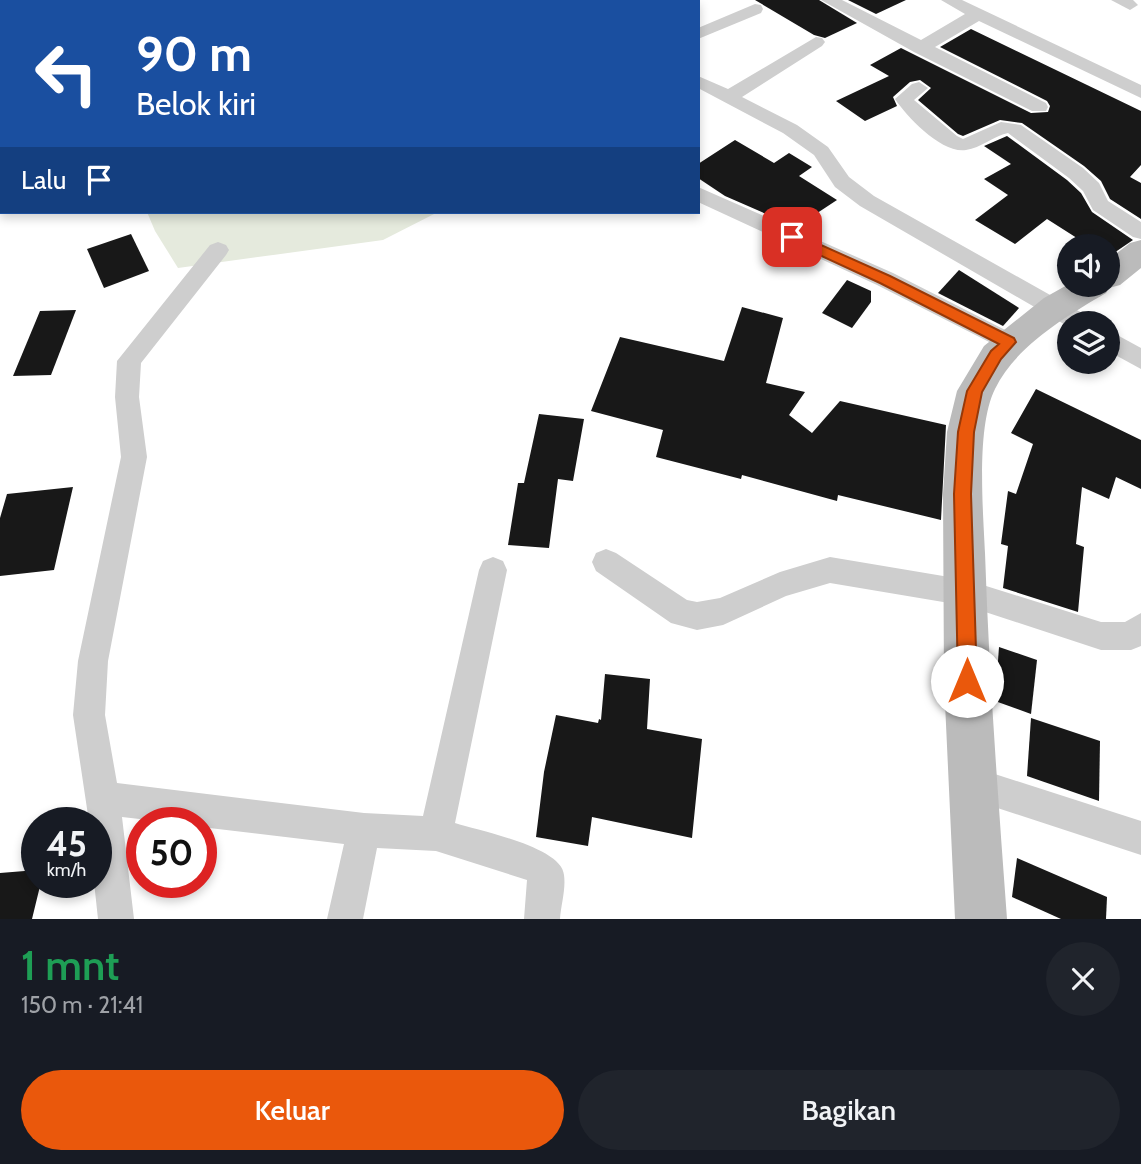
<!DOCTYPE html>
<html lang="id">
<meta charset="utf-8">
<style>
:root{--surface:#171b24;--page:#20242c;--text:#f1f3f6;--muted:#9ea1a6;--accent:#ea580c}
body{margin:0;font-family:Cabin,sans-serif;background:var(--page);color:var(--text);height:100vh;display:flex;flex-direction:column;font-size:26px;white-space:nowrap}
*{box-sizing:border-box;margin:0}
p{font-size:23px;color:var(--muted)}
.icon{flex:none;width:38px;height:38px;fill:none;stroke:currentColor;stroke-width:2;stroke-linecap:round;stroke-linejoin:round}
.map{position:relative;height:919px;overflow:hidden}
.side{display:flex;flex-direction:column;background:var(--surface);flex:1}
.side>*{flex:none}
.hud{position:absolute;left:0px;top:0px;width:700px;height:214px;box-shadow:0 4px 10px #0003;background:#1a4fa0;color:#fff;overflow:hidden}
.tools{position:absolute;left:1057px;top:234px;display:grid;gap:14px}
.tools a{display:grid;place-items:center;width:63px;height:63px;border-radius:50%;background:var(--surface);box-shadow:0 4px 10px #0003;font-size:35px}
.speed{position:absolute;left:21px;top:807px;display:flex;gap:14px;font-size:35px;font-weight:700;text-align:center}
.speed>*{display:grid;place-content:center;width:91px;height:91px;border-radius:50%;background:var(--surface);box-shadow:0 4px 10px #0003;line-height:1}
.speed small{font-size:18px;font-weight:400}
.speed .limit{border:10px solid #d22;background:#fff;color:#111}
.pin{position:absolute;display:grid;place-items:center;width:60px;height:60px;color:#fff;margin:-30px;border-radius:14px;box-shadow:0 4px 10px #0006}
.me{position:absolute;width:77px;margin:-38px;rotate:0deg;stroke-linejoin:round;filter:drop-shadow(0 0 5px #0008)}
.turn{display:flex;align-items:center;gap:24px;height:147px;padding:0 21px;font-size:32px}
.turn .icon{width:91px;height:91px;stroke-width:2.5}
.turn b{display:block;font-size:49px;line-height:60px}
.then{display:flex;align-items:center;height:66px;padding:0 21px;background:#0003;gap:14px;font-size:26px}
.round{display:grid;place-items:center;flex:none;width:74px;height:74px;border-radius:37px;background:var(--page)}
.headline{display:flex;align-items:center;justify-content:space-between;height:119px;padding:0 21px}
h1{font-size:42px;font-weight:600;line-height:52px;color:#1e9e55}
.cta{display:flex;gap:14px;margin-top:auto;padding:14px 21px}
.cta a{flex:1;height:80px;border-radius:42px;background:var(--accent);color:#fff;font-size:28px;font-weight:600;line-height:80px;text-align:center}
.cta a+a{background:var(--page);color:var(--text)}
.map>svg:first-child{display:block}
.green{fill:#e5eadd}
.building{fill:#181818}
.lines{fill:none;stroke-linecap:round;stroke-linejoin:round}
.street{fill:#cecece;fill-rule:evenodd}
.secondary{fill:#bbb;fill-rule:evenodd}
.route{fill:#ea580c;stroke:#983908;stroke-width:2}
</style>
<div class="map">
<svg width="1141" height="919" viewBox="0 0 1141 919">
<rect width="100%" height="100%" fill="#fff"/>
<path class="green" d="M147,212H438L383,240L178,268L155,231Z"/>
<g class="building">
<path d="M755,0H819L857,23L825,38L814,35Z"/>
<path d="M848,0H906L876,14Z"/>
<path d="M971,29L1141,111V165L1130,177L1141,183V219L1110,199L1101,181L1084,166L1022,123L1000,120L963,136L958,134L918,100L931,88L920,80L910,82L893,97L897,106L865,121L836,101L889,76L870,65L901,48L1031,113L1048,112L1050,106L1047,101L940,47Z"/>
<path d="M1007,136L1067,180L1081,193L1092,212L1133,240L1108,257V247H1091L1047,219L1015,244L975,220L1008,195L984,179L1011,164L984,146Z"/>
<path d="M735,140L774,163L789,153L812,167L799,176L837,200L796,227L725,196L698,178V164Z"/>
<path d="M131,234L149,271L104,288L87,249Z"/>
<path d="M959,270L1019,308L1003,326L938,293Z"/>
<path d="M847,280L871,291V302L852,328L822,313Z"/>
<path d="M742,307L783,318L766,383L805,392L789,415L812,433L840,401L946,425L941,520L838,495L837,501L742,475L741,479L656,457L663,430L591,411L620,337L724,361Z"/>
<path d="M76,310L51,375L13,376L40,311Z"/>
<path d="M1036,389L1141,440V489L1116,477L1109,499L1082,487L1076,544L1084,547L1078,612L1003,588L1008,546L1001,544L1008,491L1016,494L1033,444L1011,433Z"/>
<path d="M539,414L584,419L573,481L558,479L549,548L508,545L518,483H524Z"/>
<path d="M73,487L54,570L0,576V518L7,494Z"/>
<path d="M999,647L1037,660L1031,714L995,701Z"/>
<path d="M605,674L650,679L647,729L702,739L692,838L592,817L588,846L536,837L544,772L556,715L598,723L599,719L601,720Z"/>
<path d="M1031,718L1100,741L1099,801L1027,776Z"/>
<path d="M1017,858L1107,897L1106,919H1061L1012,897Z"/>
<path d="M37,870V882H41L32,919H0V873Z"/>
</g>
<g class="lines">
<g class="street">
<path d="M416,0H433L434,2H417Z"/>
<path d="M625,0H653L624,2Z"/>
<path d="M821,0H842L921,40L965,14L941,0H962L1141,85V98L979,21L935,47L1046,103L1048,107L1046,111H1032L914,52Z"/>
<path d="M1111,0H1133L1138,5L1130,10Z"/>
<path d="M755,4L761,5L763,9L761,13L698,39V28Z"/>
<path d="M816,37L822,38L825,42L822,46L742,97L797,125L828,147L849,177L874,196L1091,318L1095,324H1069V327L860,206L835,187L814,155L783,133L698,88V76L728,89Z"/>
<path d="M919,82L928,88L914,100L957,136L963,139L1001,122L1021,125L1083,168L1099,183L1108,201L1141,222V239L1133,237L1093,210L1083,191L1069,178L1008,133C993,136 981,148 966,150C942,154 907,117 895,99L912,84Z"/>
<path d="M698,187L893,273L1017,336L1021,342L1017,348L1009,351L1001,348L877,285L698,202Z"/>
<path d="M218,242L226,245L229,250L226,255L141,363L139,397L147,457L108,661L105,715L117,783L364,813L423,816L479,570L483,561L493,557L503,561L507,570L455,823C480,831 562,847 564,875C566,889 561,905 560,919H524L527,880L436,851L377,848L363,919H327L344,844L201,827V822H166L122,817L134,919H98L94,882L96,822H89L73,715L78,661L121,457L115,397L117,361L210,245Z"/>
<path d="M1108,330L1141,348V369L1108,351Z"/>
<path d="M606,549L616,553L687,600L697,602L720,598L780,572L830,557L967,580L1101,622H1125L1141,613V646L1131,650H1101L967,606L830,583L786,596L723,625L697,630L671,623L596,571L592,562L596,553Z"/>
<path d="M973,767L1141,821V855L961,796L956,784L961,772Z"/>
</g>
<path class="secondary" d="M1141,240V268L1120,285L1109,288L1106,293C1065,317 1016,346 995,389C976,427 983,509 985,553C989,675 998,797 1007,919H955L944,681L943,494L947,432L957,391L984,346L1044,298L1069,284L1108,285V260L1130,243Z"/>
</g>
<path class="route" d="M792,232L890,276L1014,338L1016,342L1001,359L982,392L974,432L971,494L977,681L974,688L967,690L961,688L958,681L954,494L958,432L967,391L991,351L999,344L880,283L787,240L785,237Z"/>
</svg>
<div class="tools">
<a><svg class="icon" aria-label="sound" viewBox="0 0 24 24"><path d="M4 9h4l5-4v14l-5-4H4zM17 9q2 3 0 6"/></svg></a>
<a><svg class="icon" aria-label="layers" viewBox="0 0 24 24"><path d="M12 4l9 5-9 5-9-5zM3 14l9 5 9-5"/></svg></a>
</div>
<div class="speed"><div>45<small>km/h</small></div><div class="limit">50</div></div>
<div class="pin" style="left:792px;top:237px;background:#d93025"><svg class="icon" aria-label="arrive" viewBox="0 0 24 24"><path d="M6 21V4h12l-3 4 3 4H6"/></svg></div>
<svg class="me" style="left:967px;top:681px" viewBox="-20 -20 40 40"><circle r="19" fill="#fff"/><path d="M0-13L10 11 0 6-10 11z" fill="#ea580c"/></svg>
<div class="hud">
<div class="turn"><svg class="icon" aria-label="left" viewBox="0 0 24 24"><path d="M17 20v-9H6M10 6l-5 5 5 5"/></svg><div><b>90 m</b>Belok kiri</div></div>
<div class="then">Lalu<svg class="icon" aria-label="arrive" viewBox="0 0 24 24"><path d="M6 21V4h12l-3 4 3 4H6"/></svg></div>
</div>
</div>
<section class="side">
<div class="headline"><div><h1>1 mnt</h1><p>150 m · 21:41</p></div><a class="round"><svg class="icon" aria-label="close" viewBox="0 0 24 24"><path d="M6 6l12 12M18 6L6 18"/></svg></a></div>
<div class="cta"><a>Keluar</a><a>Bagikan</a></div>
</section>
